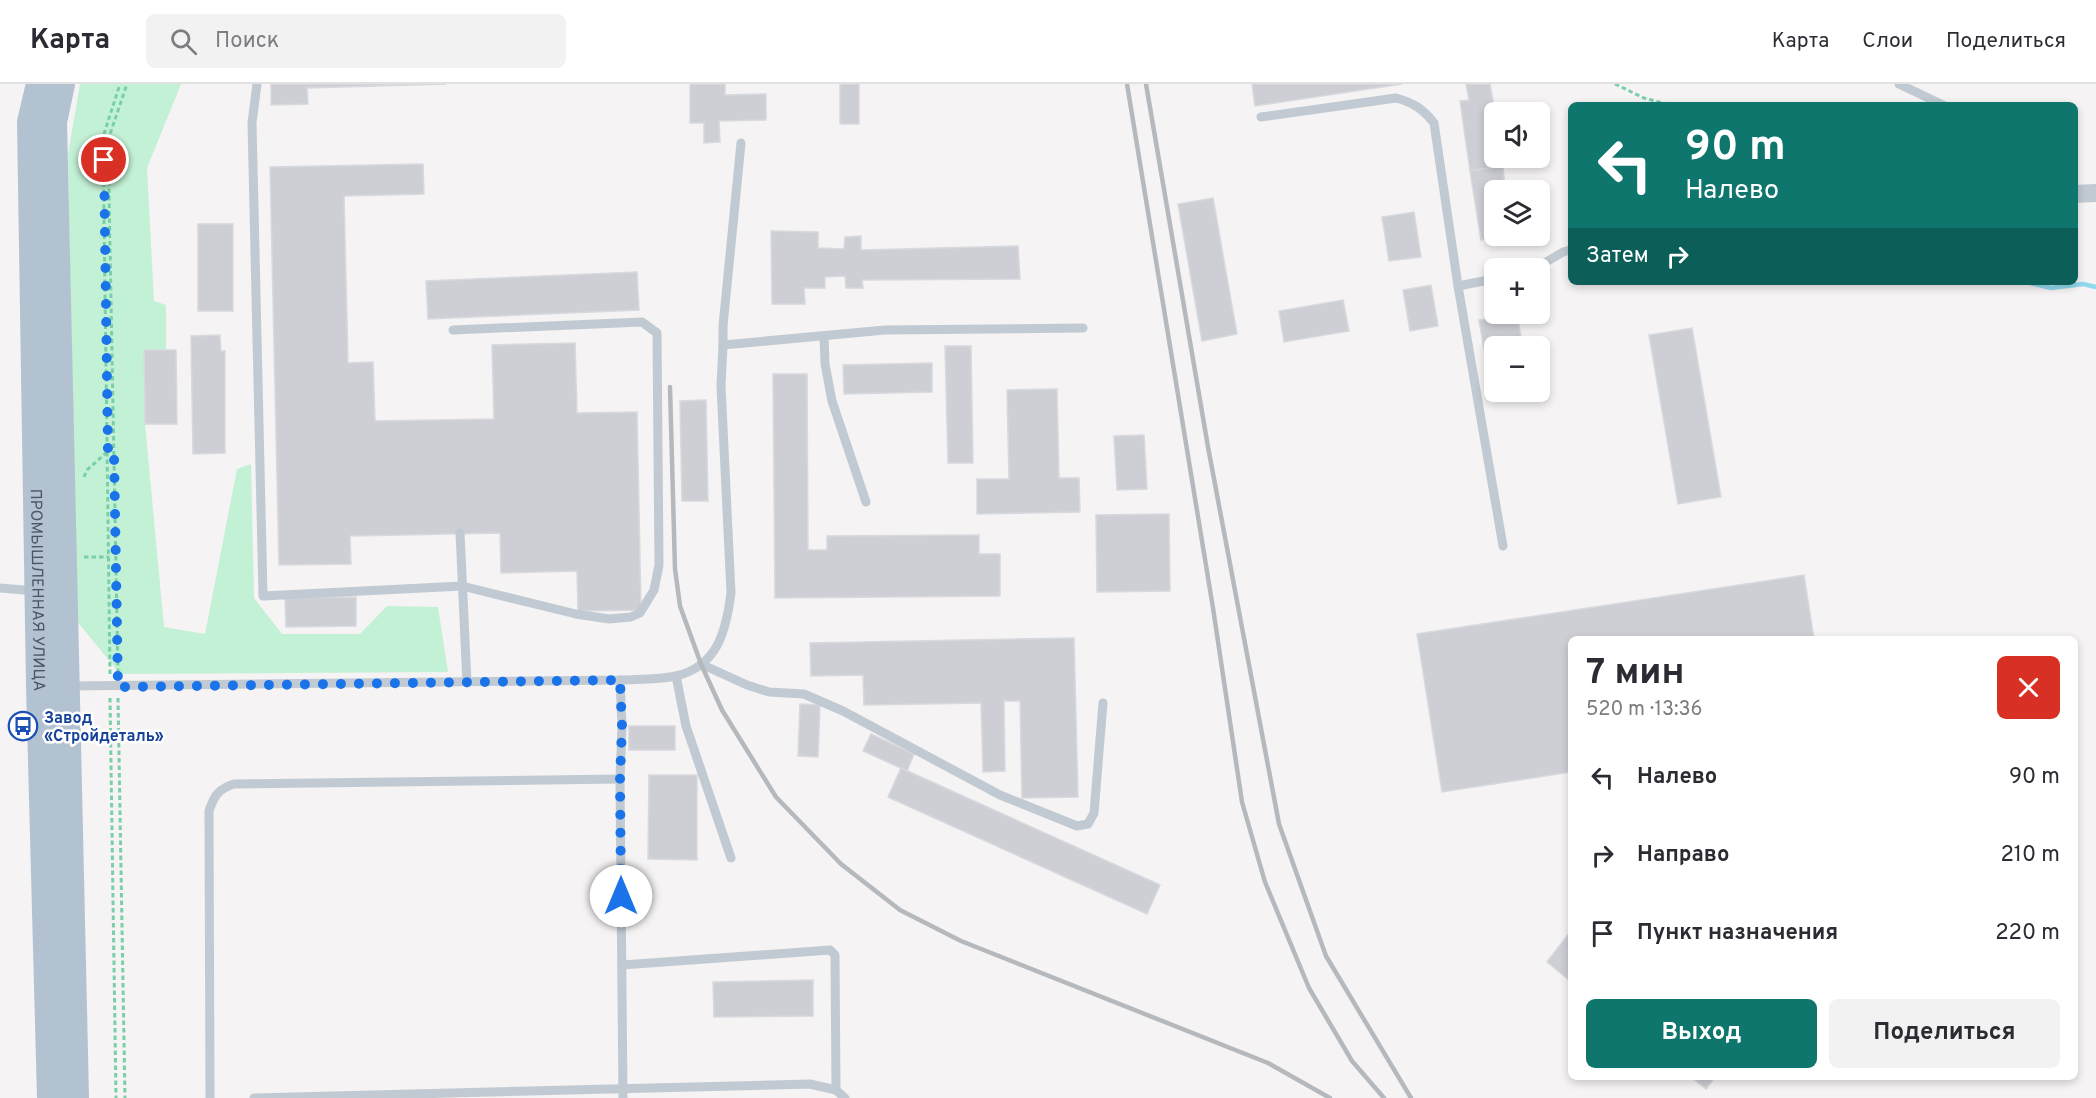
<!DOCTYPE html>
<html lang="ru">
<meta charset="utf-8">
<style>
:root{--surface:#fff;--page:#f2f2f3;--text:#2b2b33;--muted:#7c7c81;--line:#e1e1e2;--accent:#0f766e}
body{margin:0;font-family:Overpass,sans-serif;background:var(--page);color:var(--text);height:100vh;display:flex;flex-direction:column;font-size:22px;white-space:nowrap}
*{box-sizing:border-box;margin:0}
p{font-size:20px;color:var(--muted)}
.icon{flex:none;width:33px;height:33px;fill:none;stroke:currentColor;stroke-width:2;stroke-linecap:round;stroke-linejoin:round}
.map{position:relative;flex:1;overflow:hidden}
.sheet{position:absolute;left:1568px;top:552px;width:510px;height:444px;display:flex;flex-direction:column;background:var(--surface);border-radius:9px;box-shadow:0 3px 9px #0003}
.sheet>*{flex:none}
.banner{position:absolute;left:1568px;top:18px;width:510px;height:183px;border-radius:9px;box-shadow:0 3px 9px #0003;background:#0f766e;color:#fff;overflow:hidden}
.fabs{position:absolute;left:1484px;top:18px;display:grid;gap:12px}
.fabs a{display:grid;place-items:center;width:66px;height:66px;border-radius:9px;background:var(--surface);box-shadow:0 3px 9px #0003;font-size:30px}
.pin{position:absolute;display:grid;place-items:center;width:51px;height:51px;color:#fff;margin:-26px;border:3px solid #fff;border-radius:50%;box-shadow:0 2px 6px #0007}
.me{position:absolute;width:66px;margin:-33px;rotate:0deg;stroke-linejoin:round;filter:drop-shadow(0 0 4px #0008)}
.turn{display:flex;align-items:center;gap:21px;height:126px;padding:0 18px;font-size:27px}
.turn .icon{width:78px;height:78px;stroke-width:2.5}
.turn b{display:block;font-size:42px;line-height:51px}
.then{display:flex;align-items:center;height:57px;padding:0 18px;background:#0003;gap:12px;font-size:22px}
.round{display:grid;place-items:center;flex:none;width:63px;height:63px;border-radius:9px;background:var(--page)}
.head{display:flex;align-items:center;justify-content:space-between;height:102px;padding:0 18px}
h1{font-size:36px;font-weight:700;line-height:45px}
.button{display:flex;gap:12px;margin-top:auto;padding:12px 18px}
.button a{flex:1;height:69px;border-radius:9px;background:var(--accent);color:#fff;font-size:24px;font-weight:700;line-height:69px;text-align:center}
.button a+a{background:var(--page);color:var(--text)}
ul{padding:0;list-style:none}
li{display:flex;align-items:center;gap:18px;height:78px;padding:0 18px}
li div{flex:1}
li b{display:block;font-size:22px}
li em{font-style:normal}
header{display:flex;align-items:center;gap:36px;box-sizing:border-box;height:84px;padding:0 30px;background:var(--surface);border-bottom:2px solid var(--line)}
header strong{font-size:28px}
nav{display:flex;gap:33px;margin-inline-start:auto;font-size:21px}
.search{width:420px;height:54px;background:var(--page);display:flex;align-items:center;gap:15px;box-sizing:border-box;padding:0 21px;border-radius:9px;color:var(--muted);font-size:22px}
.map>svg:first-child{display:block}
.green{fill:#c3f1d5}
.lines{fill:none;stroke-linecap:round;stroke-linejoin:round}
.stream{stroke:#90daee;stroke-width:4.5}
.building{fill:#cdcfd5;stroke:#d7d9de;stroke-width:1.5}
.path{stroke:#7ad0a6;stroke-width:3;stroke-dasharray:4.5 3;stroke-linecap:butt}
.lane{stroke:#c1cad2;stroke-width:9}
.street{stroke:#c1cad2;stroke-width:18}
.primary{stroke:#b3c2d1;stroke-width:28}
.rail{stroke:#b5b8bd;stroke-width:4.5}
.route{stroke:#1a73e8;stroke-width:10;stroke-dasharray:0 18}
.labels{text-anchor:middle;stroke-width:5;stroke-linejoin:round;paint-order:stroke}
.street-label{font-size:16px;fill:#4a5661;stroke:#fff}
.transit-label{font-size:16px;font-weight:bold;fill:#164399;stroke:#fff;text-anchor:start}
</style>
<header>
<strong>Карта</strong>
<div class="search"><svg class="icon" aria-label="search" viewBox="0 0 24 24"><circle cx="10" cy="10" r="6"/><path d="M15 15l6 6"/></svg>Поиск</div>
<nav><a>Карта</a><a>Слои</a><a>Поделиться</a></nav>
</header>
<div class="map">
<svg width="2096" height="1014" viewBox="0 0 2096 1014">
<rect width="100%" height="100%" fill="#f5f3f3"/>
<path class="green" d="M80,0H181L147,84L154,217L166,221V266L144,267L145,340L164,543L205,550L237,385L251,380L254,514L282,550H360L387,522L438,523L448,588L120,590L76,536L68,70Z"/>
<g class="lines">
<path class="stream" d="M2026,198L2051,204L2083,200L2096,203"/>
</g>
<g class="building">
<path d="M271,0H446L307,4L308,20L271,21Z"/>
<path d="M690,0H725V11L766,10V36L719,37L720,58L704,59V39H690Z"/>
<rect x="840" y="0" width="19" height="40"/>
<path d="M1252,0H1402L1255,22Z"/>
<path d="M1466,0H1490L1495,28L1494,74H1501L1503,82L1470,87L1460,17L1469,16Z"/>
<path d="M423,80L424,110L344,112L348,279L373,278L375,337L494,335L492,261L575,259L577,329L637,328L641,526L578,527L577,487L501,489L500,449L350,452L351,480L279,481L270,83Z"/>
<path d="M1503,82L1505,106H1494V152H1510L1481,156L1470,87Z"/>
<path d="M1213,114L1237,250L1202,257L1178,120Z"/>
<path d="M1414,128L1421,173L1389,177L1382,133Z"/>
<rect x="198" y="140" width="35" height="87"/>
<path d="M771,147L818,148V164L844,165L845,153L861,152V166L1018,162L1020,195L862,196L863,204H846L845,192L825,193V204H804L805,220H772Z"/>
<path d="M637,188L639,226L428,235L426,197Z"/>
<path d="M1431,201L1438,242L1410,247L1403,206Z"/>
<path d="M1343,216L1349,247L1284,258L1279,227Z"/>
<path d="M1517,230L1522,259L1484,265L1479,236Z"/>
<path d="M1692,244L1721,413L1678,420L1649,251Z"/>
<path d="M220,251L221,267H225V369L193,370L191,252Z"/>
<path d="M945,262H971L973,379H948Z"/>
<path d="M144,266H176L177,340H145Z"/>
<path d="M932,279V308L844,310L843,281Z"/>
<path d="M773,290H807L808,466H827V452L979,451V470H1000V512L775,514Z"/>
<path d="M1057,305L1059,394H1079L1080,428L977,430V395H1009L1007,306Z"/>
<path d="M706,316L708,417H682L680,317Z"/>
<path d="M1144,351L1147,405L1117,406L1114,352Z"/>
<path d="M1169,430L1170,507L1097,508L1096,431Z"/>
<path d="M1804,491L1814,555H1570V688L1442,708L1417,550Z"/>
<path d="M356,513V542L286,543L285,514Z"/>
<path d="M1074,554L1078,713L1022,714L1020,617H1004L1005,687L983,688L981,619L864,621L863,591L811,592L810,559Z"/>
<path d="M800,620L820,621L818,673L798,672Z"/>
<rect x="629" y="642" width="46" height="24"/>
<path d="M871,650L914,670L907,687L863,667Z"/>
<path d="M901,684L1160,801L1147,830L888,713Z"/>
<path d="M649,691H697V776L648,775Z"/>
<path d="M1570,848V897L1547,878Z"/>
<path d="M813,896V932L714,933L713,898Z"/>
<path d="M1691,993H1715L1706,1005Z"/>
</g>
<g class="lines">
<g class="path">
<path d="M1615,0L1644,14L1670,21"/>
<path d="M84,393L87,386L107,368"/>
<path d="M84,473H109"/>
<path d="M118,589L108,56L127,0"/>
<path d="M110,590L103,53L120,0"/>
<path d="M110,614L116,1014"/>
<path d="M118,614L125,1014"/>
</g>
<g class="lane">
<path d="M257,0L252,39L263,512L462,502L576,530L609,535L631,533L640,529L654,506L659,481L657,249L642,238L453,246"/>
<path d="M1899,0L1943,21"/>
<path d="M1261,33L1396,14C1414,19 1423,25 1434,39L1458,202L1503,462"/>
<path d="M1536,184L1563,168L1570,166"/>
<path d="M1458,202L1494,195"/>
<path d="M824,252L825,280L832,317L866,418"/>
<path d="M723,261V242L741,59"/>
<path d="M460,449L467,599"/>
<path d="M0,504L36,507"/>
<path d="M701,580L747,601L769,608L804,610L843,627L1000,711L1077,742L1088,740L1094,729L1103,619"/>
<path d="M676,592L686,642L731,774"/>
<path d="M620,596L622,642L620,695L623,1014"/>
<path d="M70,602L620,596C638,595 658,596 676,592C718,582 726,547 731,509L721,302L723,261L885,246L1083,244"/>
<path d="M622,881L830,866L835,871L836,1006"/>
<path d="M210,1014L209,727C214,712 218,705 234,700L620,695"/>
<path d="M254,1014L810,1000L836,1006L845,1014"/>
</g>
<path class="street" d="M2074,110L2096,109"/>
<g class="primary">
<path id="s1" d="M40,0L31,38L40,602L51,1014"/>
<path d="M61,0L53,38L75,1014"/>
</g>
<g class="rail">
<path d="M1127,0L1213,524L1242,718L1265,798L1309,904L1352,977L1384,1014"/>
<path d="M1146,0L1208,363L1279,740L1326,872L1411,1014"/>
<path d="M670,303L675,485L680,522L701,580L722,626L776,713L841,780L900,826L961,857L1268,979L1330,1014"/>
</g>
</g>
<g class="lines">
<path class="route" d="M104,76L108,368H114L118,603L620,596L622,642L620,695L621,812"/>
</g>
<defs>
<g id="bus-ring" transform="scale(1.5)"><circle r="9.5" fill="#fff" stroke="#1a4fb4" stroke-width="1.5"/><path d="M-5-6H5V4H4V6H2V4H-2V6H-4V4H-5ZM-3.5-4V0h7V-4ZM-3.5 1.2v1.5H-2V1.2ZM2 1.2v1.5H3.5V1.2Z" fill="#1a4fb4"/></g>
</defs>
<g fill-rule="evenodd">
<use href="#bus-ring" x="23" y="642"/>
</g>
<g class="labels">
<g class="street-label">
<text dy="6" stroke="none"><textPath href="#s1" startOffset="507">ПРОМЫШЛЕННАЯ УЛИЦА</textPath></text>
</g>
<g class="transit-label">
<text x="44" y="639">Завод<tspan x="44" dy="18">«Стройдеталь»</tspan></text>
</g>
</g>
</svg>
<div class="fabs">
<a><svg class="icon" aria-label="sound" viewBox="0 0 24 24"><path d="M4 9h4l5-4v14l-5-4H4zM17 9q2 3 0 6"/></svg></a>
<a><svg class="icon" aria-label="layers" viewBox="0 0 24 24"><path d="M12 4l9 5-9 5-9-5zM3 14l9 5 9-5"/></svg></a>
<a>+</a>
<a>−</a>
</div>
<div class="pin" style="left:104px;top:76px;background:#d93025"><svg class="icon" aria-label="arrive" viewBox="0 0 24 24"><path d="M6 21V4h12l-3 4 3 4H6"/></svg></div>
<svg class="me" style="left:621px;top:812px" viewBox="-20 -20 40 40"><circle r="19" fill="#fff"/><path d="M0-13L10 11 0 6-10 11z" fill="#1a73e8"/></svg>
<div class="banner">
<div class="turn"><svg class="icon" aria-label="left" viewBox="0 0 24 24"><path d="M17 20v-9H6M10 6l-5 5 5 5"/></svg><div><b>90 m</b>Налево</div></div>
<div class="then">Затем<svg class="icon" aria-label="right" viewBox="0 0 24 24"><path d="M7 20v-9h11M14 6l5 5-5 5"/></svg></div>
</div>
<section class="sheet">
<div class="head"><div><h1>7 мин</h1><p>520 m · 13:36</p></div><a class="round" style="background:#d93025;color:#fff"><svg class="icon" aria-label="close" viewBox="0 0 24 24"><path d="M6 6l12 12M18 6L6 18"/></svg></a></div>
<ul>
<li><svg class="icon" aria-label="left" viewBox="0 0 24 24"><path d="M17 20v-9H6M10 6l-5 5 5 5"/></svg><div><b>Налево</b></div><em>90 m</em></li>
<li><svg class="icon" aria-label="right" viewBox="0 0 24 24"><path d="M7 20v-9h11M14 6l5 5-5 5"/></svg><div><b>Направо</b></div><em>210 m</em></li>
<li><svg class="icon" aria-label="arrive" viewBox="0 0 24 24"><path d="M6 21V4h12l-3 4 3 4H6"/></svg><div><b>Пункт назначения</b></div><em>220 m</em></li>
</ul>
<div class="button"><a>Выход</a><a>Поделиться</a></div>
</section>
</div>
